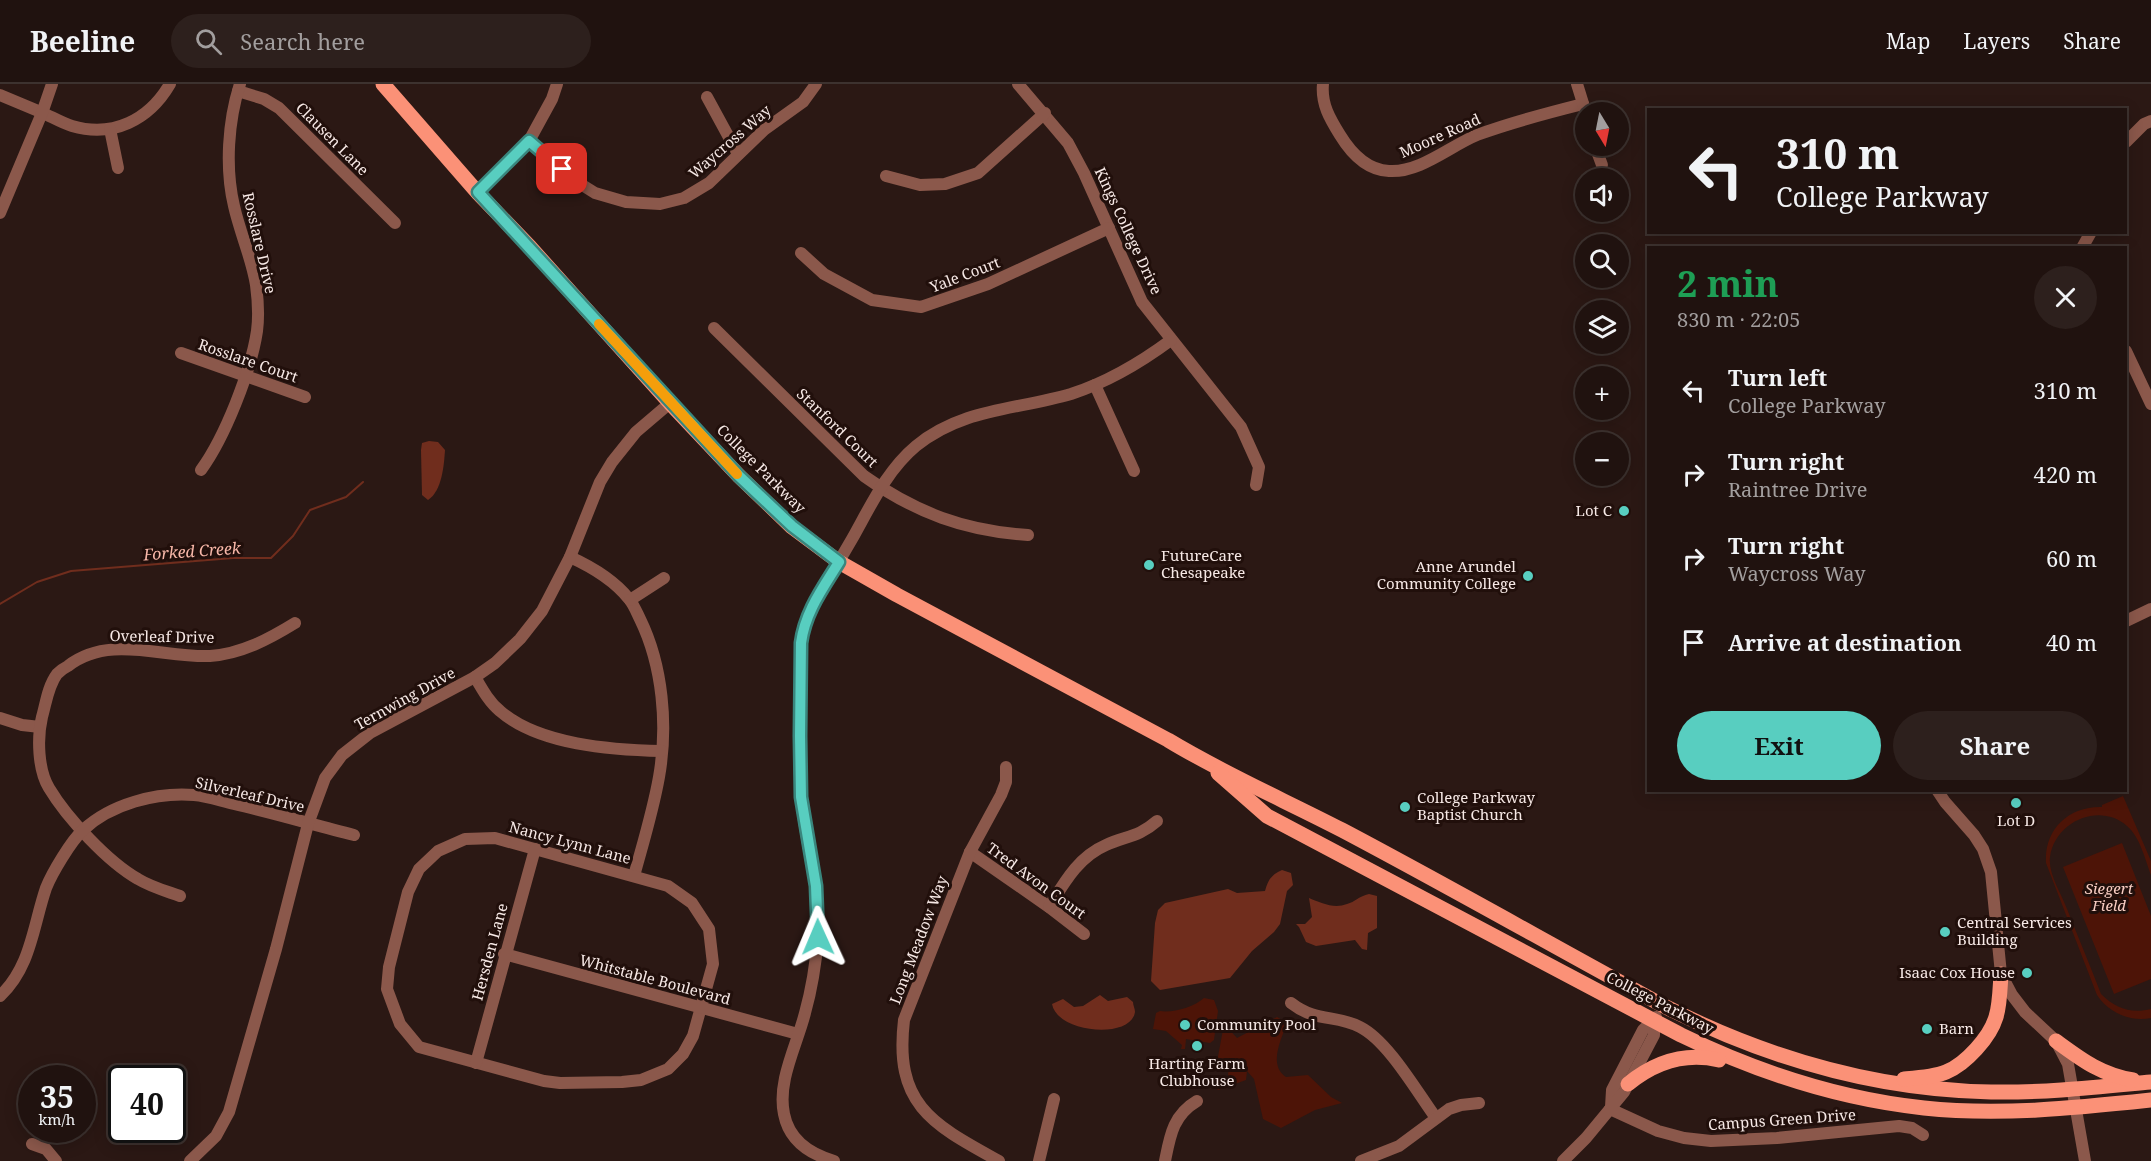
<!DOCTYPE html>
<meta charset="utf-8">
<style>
:root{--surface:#20120f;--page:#2d201d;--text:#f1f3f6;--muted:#a29e9e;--line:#3d322f;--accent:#58cec0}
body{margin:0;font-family:"Noto Serif",serif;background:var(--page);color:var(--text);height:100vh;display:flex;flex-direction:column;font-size:22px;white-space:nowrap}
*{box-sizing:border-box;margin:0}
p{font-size:20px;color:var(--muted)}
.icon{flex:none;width:33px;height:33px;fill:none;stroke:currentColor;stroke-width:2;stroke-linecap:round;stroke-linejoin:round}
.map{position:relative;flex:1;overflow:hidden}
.side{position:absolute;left:1647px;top:162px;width:480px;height:546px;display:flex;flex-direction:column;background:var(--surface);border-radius:0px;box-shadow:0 3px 15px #0003,0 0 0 2px var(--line)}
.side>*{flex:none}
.top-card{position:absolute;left:1647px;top:24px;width:480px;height:126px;border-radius:0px;box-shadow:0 3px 15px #0003,0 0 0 2px var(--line);background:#20120f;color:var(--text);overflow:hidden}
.needle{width:39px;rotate:170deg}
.fabs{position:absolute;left:1575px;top:18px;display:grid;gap:12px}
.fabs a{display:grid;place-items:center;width:54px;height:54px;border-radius:50%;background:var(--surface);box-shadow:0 3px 15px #0003,0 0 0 2px var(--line);font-size:30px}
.speed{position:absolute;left:18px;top:981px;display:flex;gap:12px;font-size:30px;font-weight:700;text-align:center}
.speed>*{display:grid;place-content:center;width:78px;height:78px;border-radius:50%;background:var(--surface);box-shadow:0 3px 15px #0003,0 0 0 2px var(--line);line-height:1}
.speed small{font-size:15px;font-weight:400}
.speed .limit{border:3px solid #111;border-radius:9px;background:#fff;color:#111}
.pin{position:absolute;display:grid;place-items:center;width:51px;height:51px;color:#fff;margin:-26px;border-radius:12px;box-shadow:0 3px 9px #0006}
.me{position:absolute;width:66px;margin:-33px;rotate:359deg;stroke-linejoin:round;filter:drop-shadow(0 0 4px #0008)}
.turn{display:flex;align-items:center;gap:21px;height:126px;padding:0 30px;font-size:27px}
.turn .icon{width:78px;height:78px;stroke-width:2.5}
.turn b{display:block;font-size:42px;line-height:51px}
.round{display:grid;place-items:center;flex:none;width:63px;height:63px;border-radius:32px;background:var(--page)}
.overview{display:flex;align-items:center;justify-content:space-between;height:102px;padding:0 30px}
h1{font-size:36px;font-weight:700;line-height:45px;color:#1e9e55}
.action{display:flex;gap:12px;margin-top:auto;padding:12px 30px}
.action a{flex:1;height:69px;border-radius:36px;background:var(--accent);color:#111;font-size:24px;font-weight:700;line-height:69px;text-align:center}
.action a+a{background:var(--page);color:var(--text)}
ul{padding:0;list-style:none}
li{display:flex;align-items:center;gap:18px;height:84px;padding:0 30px}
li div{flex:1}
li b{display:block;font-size:22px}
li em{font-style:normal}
header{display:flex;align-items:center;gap:36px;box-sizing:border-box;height:84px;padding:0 30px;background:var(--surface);border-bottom:2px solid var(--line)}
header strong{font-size:28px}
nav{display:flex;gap:33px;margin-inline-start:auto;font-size:21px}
.search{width:420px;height:54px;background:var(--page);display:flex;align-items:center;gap:15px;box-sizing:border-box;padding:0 21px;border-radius:33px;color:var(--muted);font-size:22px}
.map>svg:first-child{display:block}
.green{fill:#4d1407}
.water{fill:#702d1d}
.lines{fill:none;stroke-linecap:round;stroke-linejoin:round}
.stream{stroke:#702d1d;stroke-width:2}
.minor{stroke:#8b584b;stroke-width:12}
.major{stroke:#fb9177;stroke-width:15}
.route-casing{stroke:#39867d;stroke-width:15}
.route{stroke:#58cec0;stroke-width:10}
.slow{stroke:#f59e0b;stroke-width:10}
.poi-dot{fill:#58cec0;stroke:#210f0b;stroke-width:2}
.labels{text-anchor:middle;stroke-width:6;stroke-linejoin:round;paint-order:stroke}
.street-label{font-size:15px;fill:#f7e9e6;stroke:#210f0b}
.poi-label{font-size:15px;fill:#f7e9e6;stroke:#210f0b;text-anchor:start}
.park-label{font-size:15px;font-style:italic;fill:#f8cdc2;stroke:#210f0b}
.water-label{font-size:16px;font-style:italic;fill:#f8b8a9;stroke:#210f0b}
</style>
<header>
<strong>Beeline</strong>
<div class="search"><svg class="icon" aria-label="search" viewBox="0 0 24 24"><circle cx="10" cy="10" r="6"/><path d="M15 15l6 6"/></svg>Search here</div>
<nav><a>Map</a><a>Layers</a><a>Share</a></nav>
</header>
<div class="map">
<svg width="2151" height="1077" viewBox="0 0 2151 1077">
<rect width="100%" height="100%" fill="#2b1814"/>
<g class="green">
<path d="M2123,712L2151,777V791C2145,775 2140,753 2127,742C2100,718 2055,737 2050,773C2048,790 2061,809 2067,825C2078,853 2090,881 2101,910C2115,924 2131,930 2151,925V934C2130,938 2109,929 2097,911L2046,779C2044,745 2069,722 2102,723V721Z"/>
<path d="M2122,759L2151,832V895L2114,910L2063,783Z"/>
<path d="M1204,914L1214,916L1218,927L1214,956L1210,959L1186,955L1185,965H1181L1182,961L1166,947L1153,945L1156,929L1160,927C1173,929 1194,923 1204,914Z"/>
<path d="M1277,933L1287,939C1281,956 1268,981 1286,993L1308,991L1331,1013L1342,1019L1315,1026L1281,1044L1263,1035L1254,995L1247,987L1246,996L1218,1006L1212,999L1218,998V993L1228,992L1229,980L1217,978L1224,940L1237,954Z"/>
</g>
<g class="water">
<path d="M429,357L438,358L445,366C444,381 442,407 428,416L422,411L421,366L422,359Z"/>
<path d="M1282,786L1291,789L1293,801L1287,807L1280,840L1274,848L1252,867L1230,894L1160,906L1151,897L1155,839L1158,826L1165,819L1228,805L1237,809L1265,807C1268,796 1271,791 1282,786Z"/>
<path d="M1369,810L1377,812V844L1368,849L1367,866L1362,865L1355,856L1316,862L1306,858L1299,843L1296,840H1305L1312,833L1309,814C1321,819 1334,825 1347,820C1355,818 1359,812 1369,810Z"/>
<path d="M1100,911L1108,917L1127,913L1133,918C1133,921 1135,925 1135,928C1131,956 1057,949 1052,920L1063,915L1074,923L1083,922Z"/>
</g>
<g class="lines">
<path class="stream" d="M0,520L37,498L71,487L233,474H271L293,452L310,426L346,413L363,398"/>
<g class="minor">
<path d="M1018,0L1068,59L1084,89L1142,218L1241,343L1259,383L1256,401"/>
<path d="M1323,0C1321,20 1330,35 1340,51C1351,69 1366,86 1389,87C1420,89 1450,62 1477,51C1512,38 1547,29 1583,20"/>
<path d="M1577,0L1586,29"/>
<path d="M238,7L264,15L279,24L395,139"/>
<path d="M0,11C14,17 29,23 43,29C52,33 62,39 72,42C113,54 149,36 170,0"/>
<path d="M707,13L738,70"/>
<path d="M110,45L118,84"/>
<path d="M529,57L579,99L595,109L626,118L660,120L684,114L709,99L764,46L803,18L816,0"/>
<path d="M2126,58L2144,40L2151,37"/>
<path d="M1595,62L1602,81"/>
<path d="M886,92L920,101L945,100L978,89L1045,29"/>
<path d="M478,109L529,57L552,15L557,0"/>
<path d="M0,129L42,29L52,0"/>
<path d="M2082,164L2091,148"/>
<path d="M801,169L824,190L872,216L921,223L988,200L1109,144"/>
<path d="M714,244L864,392C916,429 965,447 1028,451"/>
<path d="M2126,267L2151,320"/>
<path d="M181,269L305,313"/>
<path d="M1095,301L1134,387"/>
<path d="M201,386C225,353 251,287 257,247C259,232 258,216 256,201C252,175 240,149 234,122C225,84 228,37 240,0"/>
<path d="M570,473C592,483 614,496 629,515C634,521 637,529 640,535C663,582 668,642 659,693C653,727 643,759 634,792"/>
<path d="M630,516L664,494"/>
<path d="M2126,537L2151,525"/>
<path d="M475,593C482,605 489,618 500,627C539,661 612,666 662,667"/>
<path d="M0,634L22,641L40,643"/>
<path d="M1937,706L1945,718L1974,751L1983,765L1991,788L2001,890L2012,911L2025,928L2056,957L2068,980L2085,1077"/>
<path d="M495,754L668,802L692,819L709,845L713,880L693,952L683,970L668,985L641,996L622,998L560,999L544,997L419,963L400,940L387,905L389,883L408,808L419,785L438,767L465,755Z"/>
<path d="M970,768L1049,823L1084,850"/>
<path d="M180,812C166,807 151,803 138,795C108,778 67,734 49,704C38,686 37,654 42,633C46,619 48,602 57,590C60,587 64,584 68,582C109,550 163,574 210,572C241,570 269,555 295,539"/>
<path d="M1049,823C1064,799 1078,773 1106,761C1126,752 1139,753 1157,737"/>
<path d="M504,870L798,950"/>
<path d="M0,912C31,883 33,842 46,804C52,789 71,757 83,746C111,720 156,708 194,711C207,712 221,717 234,720C274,729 314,741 354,751"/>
<path d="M1291,919C1317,939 1335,930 1360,943C1388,957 1417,1008 1436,1034"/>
<path d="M476,979L535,765"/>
<path d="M1611,1023L1612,1006L1643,946L1656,933"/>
<path d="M1610,1025L1658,1047L1684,1054L1711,1057L1777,1054L1899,1042L1912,1044L1923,1051"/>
<path d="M32,1060L46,1065L56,1077"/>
<path d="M190,1077L216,1052L229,1028L276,865L308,740L325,694L342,671L370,649L475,593L495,579L520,555L542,527L570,473L600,398L612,378L636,348L670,319"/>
<path d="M834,1077C810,1070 789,1056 784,1030C777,997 797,961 805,929C812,904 816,878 818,853C821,805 805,760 801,713C797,662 801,610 801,559L803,544L810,527C824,503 838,479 852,455C870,423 887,386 916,362C963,324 1016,326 1071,310C1108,298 1140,279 1171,256"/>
<path d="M999,1077C932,1040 894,1021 904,936L970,768L1001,711L1006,698V683"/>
<path d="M1039,1077L1054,1015"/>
<path d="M1165,1077C1170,1052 1173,1031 1197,1017"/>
<path d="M1361,1077L1399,1062L1449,1025L1461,1021L1479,1019"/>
<path d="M1563,1077L1586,1054L1624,1008L1654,951V937"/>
</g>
<g class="major">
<path d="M383,0L478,109L530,163L670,319L739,392L792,443L839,478L897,511L1168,656C1224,690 1284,716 1342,746C1450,803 1555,863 1662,921C1764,973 1876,1006 1991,1008C2045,1009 2098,1003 2151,998"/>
<path d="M1218,689L1267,732L1681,951C1757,988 1839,1015 1924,1024C1999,1032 2076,1024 2151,1016"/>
<path d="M2056,957C2082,976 2100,990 2133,996"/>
<path d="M1904,995C1917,994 1934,993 1946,988C1966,980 1990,953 1996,933C2000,920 2000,904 2001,890"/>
<path d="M1628,1000C1655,978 1685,968 1719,976"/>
</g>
</g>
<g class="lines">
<g class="route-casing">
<path id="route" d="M562,85L529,57L478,108L739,392L792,442L839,478C823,504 805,528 801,559L800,652L801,713L816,802L818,853"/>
</g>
<use href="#route" class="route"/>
<path class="slow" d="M599,240L737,390"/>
</g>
<g class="poi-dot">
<circle cx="1624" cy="427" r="6"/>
<circle cx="1149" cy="481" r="6"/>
<circle cx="1528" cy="492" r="6"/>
<circle cx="2016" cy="719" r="6"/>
<circle cx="1405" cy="723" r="6"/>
<circle cx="1945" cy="848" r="6"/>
<circle cx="2027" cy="889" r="6"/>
<circle cx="1185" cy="941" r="6"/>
<circle cx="1927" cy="945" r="6"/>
<circle cx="1197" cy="962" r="6"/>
</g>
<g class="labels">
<g class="street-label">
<text transform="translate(1440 52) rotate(-24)" y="5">Moore Road</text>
<text transform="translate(332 55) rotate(45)" y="5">Clausen Lane</text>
<text transform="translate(730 58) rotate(-41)" y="5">Waycross Way</text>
<text transform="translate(1128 147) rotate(65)" y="5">Kings College Drive</text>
<text transform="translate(259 159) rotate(77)" y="5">Rosslare Drive</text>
<text transform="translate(965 191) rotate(-21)" y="5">Yale Court</text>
<text transform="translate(248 277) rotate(19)" y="5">Rosslare Court</text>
<text transform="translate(837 344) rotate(44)" y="5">Stanford Court</text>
<text transform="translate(761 385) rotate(45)" y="5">College Parkway</text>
<text transform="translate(162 553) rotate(1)" y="5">Overleaf Drive</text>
<text transform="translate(405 615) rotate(-29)" y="5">Ternwing Drive</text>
<text transform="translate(250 711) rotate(13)" y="5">Silverleaf Drive</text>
<text transform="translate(570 759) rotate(15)" y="5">Nancy Lynn Lane</text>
<text transform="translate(1036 797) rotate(36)" y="5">Tred Avon Court</text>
<text transform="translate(919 856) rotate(-69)" y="5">Long Meadow Way</text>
<text transform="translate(490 868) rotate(-75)" y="5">Hersden Lane</text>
<text transform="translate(655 896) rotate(15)" y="5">Whitstable Boulevard</text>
<text transform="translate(1660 919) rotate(27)" y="5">College Parkway</text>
<text transform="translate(1782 1036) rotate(-4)" y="5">Campus Green Drive</text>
</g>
<g class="poi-label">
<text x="1612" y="432" text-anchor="end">Lot C</text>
<text x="1161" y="477">FutureCare<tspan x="1161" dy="17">Chesapeake</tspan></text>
<text x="1516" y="488" text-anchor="end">Anne Arundel<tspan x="1516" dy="17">Community College</tspan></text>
<text x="1417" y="719">College Parkway<tspan x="1417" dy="17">Baptist Church</tspan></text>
<text x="2016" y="742" text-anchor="middle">Lot D</text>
<text x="1957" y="844">Central Services<tspan x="1957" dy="17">Building</tspan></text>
<text x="2015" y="894" text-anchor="end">Isaac Cox House</text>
<text x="1197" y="946">Community Pool</text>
<text x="1939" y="950">Barn</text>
<text x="1197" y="985" text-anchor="middle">Harting Farm<tspan x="1197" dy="17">Clubhouse</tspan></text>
</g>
<g class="park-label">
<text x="2109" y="810">Siegert<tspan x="2109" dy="17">Field</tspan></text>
</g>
<g class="water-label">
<text transform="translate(192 467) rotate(-4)" y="6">Forked Creek</text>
</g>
</g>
</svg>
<div class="fabs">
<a><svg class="needle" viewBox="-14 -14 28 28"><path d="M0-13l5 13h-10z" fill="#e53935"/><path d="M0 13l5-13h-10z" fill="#a29e9e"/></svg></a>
<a><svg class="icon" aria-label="sound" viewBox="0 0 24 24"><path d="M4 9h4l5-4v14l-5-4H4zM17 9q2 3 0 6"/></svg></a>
<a><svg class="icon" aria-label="search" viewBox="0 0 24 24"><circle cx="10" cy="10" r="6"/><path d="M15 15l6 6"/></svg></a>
<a><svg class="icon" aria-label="layers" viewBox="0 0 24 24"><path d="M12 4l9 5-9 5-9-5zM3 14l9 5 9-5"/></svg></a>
<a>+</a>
<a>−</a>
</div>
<div class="speed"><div>35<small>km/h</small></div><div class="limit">40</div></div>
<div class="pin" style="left:562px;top:85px;background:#d93025"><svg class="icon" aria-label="arrive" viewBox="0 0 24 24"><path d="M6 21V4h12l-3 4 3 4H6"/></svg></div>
<svg class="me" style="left:818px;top:853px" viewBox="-20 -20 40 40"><path d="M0-17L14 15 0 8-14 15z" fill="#58cec0" stroke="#fff" stroke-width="4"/></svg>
<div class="top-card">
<div class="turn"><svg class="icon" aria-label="left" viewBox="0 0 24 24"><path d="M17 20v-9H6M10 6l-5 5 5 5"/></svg><div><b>310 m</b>College Parkway</div></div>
</div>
<section class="side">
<div class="overview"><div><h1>2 min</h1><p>830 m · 22:05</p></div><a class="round"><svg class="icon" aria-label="close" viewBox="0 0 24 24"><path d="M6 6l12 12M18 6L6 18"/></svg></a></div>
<ul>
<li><svg class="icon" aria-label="left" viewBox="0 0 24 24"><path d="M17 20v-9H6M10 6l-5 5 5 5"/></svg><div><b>Turn left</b><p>College Parkway</p></div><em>310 m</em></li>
<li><svg class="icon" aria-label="right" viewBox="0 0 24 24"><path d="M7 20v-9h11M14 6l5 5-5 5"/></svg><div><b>Turn right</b><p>Raintree Drive</p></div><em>420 m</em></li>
<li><svg class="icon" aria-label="right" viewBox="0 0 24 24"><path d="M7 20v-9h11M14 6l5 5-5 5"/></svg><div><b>Turn right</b><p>Waycross Way</p></div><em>60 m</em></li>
<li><svg class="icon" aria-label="arrive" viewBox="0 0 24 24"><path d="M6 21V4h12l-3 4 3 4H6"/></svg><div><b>Arrive at destination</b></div><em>40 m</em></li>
</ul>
<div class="action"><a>Exit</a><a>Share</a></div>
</section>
</div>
